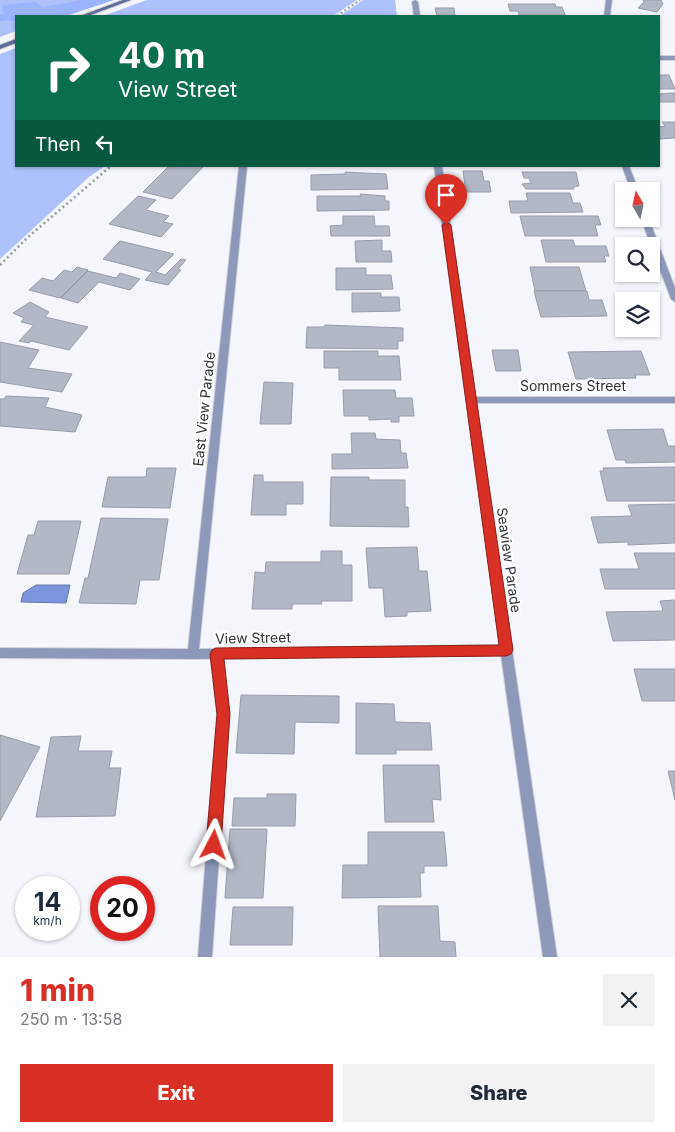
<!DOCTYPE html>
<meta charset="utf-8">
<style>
:root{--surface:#fff;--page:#f2f2f3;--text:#1f2937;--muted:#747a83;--accent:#d93025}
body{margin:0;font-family:Inter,sans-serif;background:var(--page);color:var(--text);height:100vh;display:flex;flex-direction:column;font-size:19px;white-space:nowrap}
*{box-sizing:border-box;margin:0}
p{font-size:16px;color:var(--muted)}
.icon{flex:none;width:28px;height:28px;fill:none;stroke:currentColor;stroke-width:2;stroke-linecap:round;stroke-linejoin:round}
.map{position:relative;height:957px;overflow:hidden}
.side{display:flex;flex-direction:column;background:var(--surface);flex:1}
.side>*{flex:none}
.top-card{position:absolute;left:15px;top:15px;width:645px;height:152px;border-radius:0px;box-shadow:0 1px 4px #0004;background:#0b6e4f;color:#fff;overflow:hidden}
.needle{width:32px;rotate:351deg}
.controls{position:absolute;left:615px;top:182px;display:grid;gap:10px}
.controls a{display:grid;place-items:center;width:45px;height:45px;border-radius:0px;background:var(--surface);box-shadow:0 1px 4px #0004;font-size:25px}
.speed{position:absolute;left:15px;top:876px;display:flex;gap:10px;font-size:25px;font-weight:700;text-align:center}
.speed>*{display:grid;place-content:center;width:65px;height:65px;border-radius:50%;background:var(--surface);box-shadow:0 1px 4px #0004;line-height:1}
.speed small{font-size:12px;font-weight:400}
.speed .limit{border:8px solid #d22;background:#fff;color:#111}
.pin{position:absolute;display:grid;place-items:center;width:42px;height:42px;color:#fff;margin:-51px -21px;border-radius:50% 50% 50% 0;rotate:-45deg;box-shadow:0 0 5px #0007}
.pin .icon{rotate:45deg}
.me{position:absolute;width:55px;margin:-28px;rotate:4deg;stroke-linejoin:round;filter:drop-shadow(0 0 4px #0008)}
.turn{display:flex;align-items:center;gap:18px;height:105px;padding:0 20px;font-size:22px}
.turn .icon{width:65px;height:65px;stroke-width:2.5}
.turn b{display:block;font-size:35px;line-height:42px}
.then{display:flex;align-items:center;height:48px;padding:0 20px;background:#0003;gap:10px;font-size:19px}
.round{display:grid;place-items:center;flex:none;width:52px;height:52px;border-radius:0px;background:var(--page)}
.head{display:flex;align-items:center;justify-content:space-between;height:85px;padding:0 20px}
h1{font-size:30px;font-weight:800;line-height:38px;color:var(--accent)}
.cta{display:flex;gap:10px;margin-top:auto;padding:10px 20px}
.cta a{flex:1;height:58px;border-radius:0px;background:var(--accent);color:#fff;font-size:20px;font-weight:800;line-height:58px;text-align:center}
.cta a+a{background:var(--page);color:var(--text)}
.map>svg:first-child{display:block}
.green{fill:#aec1fa}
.forest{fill:#9cb4fe}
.water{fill:#7e94dc;stroke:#6777ab}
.building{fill:#b3b8c7;stroke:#989dab}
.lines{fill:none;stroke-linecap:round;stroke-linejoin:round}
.lane-casing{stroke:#d1d3d9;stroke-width:2}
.street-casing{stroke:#d1d3d9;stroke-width:2}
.secondary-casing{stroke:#d1d3d9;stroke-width:2}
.path-far1{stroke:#989aa0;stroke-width:2;stroke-dasharray:2 2.5;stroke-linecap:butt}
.path{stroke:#989aa0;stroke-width:2.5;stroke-dasharray:2 3;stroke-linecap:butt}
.lane{fill:#8e99b9;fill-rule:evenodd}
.street{fill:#8e99b9;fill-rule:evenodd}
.secondary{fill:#5d6b99;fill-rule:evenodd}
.route{fill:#d93025;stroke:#8d1f18}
.labels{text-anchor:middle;stroke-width:4.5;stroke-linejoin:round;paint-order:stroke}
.street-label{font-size:14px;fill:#313339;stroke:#fff}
</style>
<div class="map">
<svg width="675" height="957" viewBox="0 0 675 957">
<rect width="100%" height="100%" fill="#f4f6fc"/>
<g class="green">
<path d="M0,0H103L16,16V31L0,37Z"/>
<path d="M147,0H357L333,16H103Z"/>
<path d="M363,0H395L397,16H406H340Z"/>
<path d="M16,48V166H105L89,177L0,259V54Z"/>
</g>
<path class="forest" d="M82,0H114L66,16H16V22L7,20L0,21V15L5,13L2,10L4,5L35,2L43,7Z"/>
<path class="water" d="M36,585H70L66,603L21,602L23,593Z"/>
<g class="building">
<path d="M643,0H661L663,4L657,12L638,8L644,2Z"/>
<path d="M508,4H555L556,7H562L565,15H519L518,11H510Z"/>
<path d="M435,8H454L455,16H437Z"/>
<path d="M659,75H669L675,89H659Z"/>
<path d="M671,93H675V102H659V94Z"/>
<path d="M662,122H675V138L659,139V127L665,126Z"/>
<path d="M169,166H204L172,199L143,192Z"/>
<path d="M463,171H482L484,181H489L491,192H466Z"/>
<path d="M345,172L386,174L388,189L311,190V175L345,174Z"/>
<path d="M522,172H576L579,186L573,187L574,189H526L522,184L531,183L529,178H524Z"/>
<path d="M526,193H570L573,203H580L583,212L511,213L509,201H528Z"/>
<path d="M360,194L385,196V201H389V210L317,211V196H361Z"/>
<path d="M138,196L156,200L146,210L169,216L163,222L173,224L161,237L109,224Z"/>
<path d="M343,216H374L375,226H389L390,236H331L330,226L343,225Z"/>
<path d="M520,216H598L601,225H595L598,236H525Z"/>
<path d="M382,240V251H391L392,262H356L355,241Z"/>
<path d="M541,240H573L575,246H606L609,256H604L606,262H546Z"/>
<path d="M120,241L174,254L156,272L165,275L181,259L186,260L178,269L181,270L168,285L145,280L152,272L103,259Z"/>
<path d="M77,267L88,270L60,298L29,290L42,278L53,281L64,270L72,272Z"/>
<path d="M530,267H579L586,291H535Z"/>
<path d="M336,268H366V275H391L393,289L336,290Z"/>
<path d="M88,271L116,278L120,273L140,279L130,290L99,282L78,303L61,298Z"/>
<path d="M534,291H587L589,300H602L607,316L541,317Z"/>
<path d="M352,293H381V297H399L400,311L352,312Z"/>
<path d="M30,302L49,312L45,317L88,327L69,350L31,341L29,343L19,341L34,325L21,322L24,318L13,313Z"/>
<path d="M325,325L403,328V341H398V349L306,348L307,327H324Z"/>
<path d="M0,342L39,350L28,368L72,374L62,392L0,382Z"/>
<path d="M492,350H518L521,371H496Z"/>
<path d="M324,351H378V356H399L401,380H339V368H324Z"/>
<path d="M641,351L650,375H635L636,378L576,379L568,352Z"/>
<path d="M264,382L293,383L291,424H260Z"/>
<path d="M343,390H395L396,398H412L414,416H399V422H391V419L369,420V416H344Z"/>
<path d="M6,396L49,398L45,407L82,415L75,432L0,426V399H4Z"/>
<path d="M663,429L668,446H675V462L626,463L625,460H616L607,430Z"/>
<path d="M351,433H375L376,439L400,440L401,453H406L408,468L332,469V454H352Z"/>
<path d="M675,467V501H607L600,471H604L603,468Z"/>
<path d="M147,468H176L170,508L102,507L108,477H146Z"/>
<path d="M254,475H263V482H303V504H286V515H251Z"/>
<path d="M331,477H369V480H405V507H408L409,527L330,526Z"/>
<path d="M675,504V543L628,545V542L598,543L591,517L632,516L628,505Z"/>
<path d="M101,518L168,519L159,580H140L136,604L79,603L85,578H88Z"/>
<path d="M38,521H81L69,574H17L28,535H34Z"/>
<path d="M417,547L419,571H427L431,611L407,612V616L385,617L383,588H369L366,548Z"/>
<path d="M321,551H342V565H352V601H321L322,604H292V609H252L255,572L265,573L266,562H321Z"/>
<path d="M634,553H675V589H605L600,569H639Z"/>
<path d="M675,600V640L613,641L606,612L663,611L660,601Z"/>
<path d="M634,669H675V701H642Z"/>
<path d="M241,695L339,696V723L295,722L294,754L236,753Z"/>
<path d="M356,703L394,704L395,722L430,723L432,750H396V754H356Z"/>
<path d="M0,735L40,747L0,821Z"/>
<path d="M81,736L78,751H112L109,768H121L115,816L36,817L51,737Z"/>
<path d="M383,765H439L441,800L432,799L434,822H385Z"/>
<path d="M668,771H675V800Z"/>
<path d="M267,794H296L295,826H232L234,798H267Z"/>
<path d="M230,829H267L263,898H225Z"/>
<path d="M368,832H444L447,866H424V873H420L421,897L342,898L343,865H368Z"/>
<path d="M378,906H438L440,941L455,942L456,957H380Z"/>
<path d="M233,907H293L292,945H230Z"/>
</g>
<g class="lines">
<g class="lane-casing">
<g id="lane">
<rect x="659" y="56" width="16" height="4"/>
<path d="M216,649L220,651L222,654L229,714L212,957H198L217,714L210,654L212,651Z"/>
</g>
</g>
<g class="street-casing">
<g id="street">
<path d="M415,0L418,2L420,16H414L412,2Z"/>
<path d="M606,0H612L610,16H604Z"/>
<path d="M239,166H247L199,649L500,645L434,166H442L475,397H675V403H476L557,957H543L501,655L193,659L0,658V648L188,649Z"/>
<path d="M622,166H629L639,191H631Z"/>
<path d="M641,219H649L675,288V302L671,299Z"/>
</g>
</g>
<g class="secondary-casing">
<g id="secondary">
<path d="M123,0H131L88,16H80Z"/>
<path d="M16,39V43L0,49V45Z"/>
</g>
</g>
<path class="path-far1" d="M337,16L360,0"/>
<path class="path" d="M0,265L27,238L111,166"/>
<use href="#lane" class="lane"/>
<use href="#street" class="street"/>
<use href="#secondary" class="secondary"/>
</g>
<path class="route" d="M446,222L451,225L513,650L511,654L506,656L224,659L230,714L221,845L219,850L214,852L208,850L206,845L217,714L210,654L212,650L216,648L499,645L442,225Z"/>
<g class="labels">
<g class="street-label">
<text x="573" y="391">Sommers Street</text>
<text transform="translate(204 409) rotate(-84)" y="5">East View Parade</text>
<text transform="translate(509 560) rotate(82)" y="5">Seaview Parade</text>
<text transform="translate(253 638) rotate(-1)" y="5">View Street</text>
</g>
</g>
</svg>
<div class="controls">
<a><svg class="needle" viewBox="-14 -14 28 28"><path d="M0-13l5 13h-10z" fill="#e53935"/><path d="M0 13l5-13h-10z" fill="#747a83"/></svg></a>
<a><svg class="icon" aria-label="search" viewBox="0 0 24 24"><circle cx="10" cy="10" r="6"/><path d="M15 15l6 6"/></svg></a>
<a><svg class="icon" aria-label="layers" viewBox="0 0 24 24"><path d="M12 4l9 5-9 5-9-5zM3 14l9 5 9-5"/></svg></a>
</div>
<div class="speed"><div>14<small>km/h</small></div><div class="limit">20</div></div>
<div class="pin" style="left:446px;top:225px;background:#d93025"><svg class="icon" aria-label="arrive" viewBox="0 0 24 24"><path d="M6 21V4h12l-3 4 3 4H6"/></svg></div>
<svg class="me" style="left:214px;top:845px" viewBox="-20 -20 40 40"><path d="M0-17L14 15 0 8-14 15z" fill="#d93025" stroke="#fff" stroke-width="4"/></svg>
<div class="top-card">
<div class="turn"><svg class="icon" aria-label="right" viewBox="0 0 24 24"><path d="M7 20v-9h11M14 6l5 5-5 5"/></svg><div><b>40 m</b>View Street</div></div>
<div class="then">Then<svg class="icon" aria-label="left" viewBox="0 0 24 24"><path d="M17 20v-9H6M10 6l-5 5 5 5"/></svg></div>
</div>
</div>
<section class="side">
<div class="head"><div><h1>1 min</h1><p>250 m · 13:58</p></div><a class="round"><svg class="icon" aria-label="close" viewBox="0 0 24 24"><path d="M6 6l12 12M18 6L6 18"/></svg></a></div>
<div class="cta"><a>Exit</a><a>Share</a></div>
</section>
